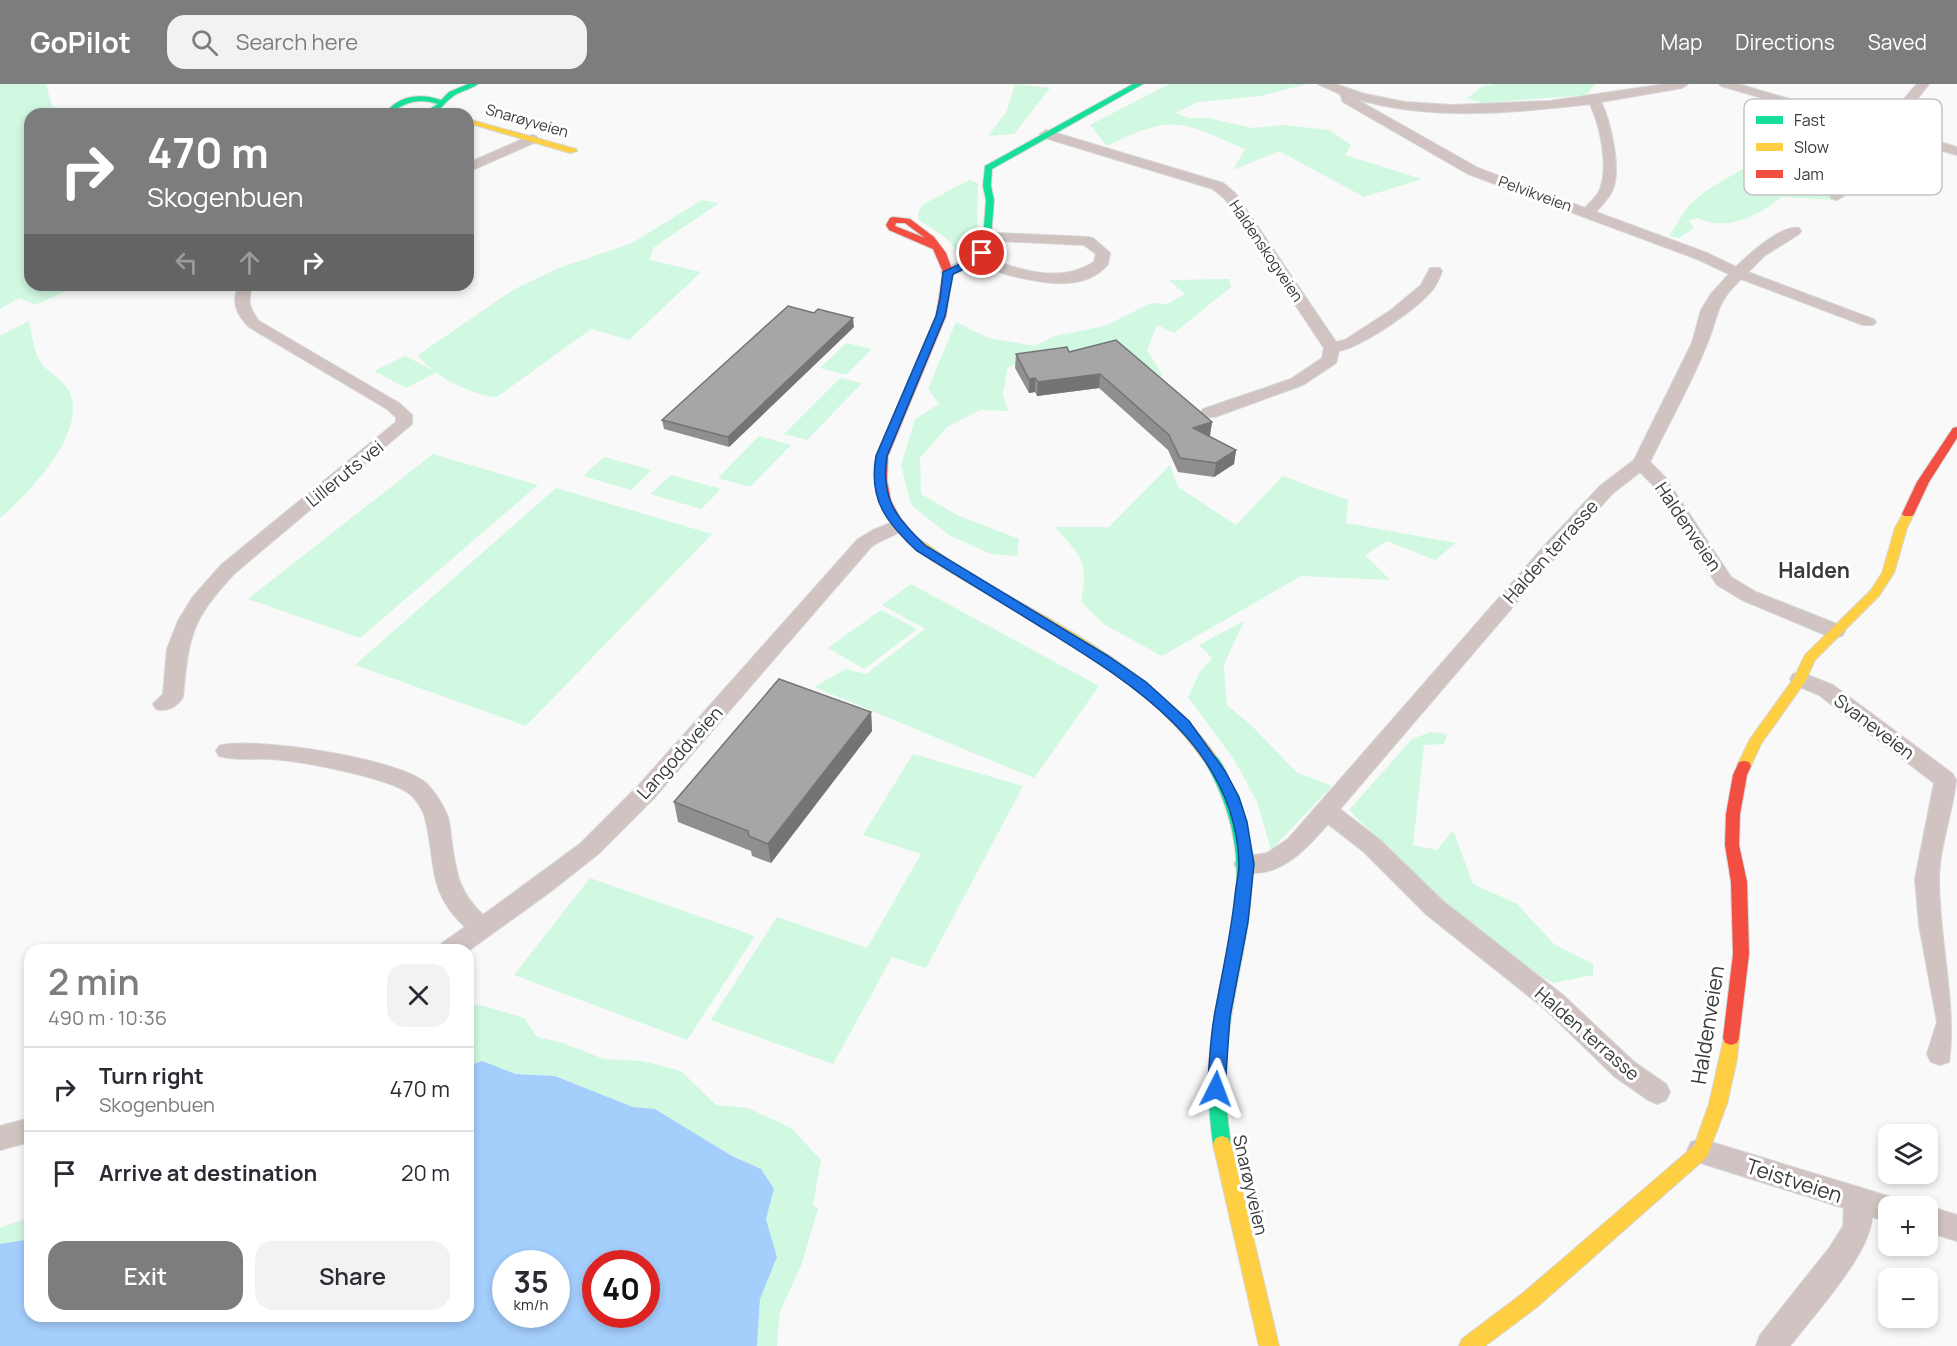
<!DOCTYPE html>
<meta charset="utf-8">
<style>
:root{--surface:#fff;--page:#f2f2f3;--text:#2b2b33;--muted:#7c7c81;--line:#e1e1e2;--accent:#7c7d7d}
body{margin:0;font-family:Manrope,sans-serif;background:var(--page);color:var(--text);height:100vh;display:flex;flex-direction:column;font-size:22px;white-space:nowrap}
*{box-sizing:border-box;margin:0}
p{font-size:20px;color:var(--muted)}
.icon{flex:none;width:33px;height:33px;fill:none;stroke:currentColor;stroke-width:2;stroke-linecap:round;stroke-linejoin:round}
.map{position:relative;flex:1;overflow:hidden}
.sheet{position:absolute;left:24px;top:860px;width:450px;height:378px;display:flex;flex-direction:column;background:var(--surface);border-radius:18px;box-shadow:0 3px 9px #0003}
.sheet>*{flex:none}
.guide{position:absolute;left:24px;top:24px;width:450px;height:183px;border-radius:18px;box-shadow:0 3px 9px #0003;background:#7c7d7d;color:#fff;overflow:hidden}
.tools{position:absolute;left:1878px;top:1040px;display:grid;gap:12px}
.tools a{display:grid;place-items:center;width:60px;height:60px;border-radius:12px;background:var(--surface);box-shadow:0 3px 9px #0003;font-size:30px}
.speed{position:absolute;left:492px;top:1166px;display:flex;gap:12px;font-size:30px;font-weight:700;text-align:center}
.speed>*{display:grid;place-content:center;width:78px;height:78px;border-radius:50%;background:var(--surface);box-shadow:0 3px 9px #0003;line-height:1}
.speed small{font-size:15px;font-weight:400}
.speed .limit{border:9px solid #d22;background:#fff;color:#111}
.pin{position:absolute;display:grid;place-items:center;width:51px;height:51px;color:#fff;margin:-26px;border:3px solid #fff;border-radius:50%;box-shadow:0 2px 6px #0007}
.me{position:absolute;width:66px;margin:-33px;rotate:3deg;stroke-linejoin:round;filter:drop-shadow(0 0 4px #0008)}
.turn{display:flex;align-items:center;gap:21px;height:126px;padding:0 24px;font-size:27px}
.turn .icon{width:78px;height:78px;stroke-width:2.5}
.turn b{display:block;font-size:42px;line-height:51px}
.lanes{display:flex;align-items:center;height:57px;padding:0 24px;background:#0003;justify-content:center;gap:30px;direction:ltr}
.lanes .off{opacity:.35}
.round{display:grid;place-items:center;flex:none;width:63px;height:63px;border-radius:18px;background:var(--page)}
.overview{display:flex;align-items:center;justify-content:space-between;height:102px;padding:0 24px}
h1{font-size:36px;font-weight:600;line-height:45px;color:var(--accent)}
.cta{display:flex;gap:12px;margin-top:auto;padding:12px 24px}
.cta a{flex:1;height:69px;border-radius:18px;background:var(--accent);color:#fff;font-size:24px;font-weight:600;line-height:69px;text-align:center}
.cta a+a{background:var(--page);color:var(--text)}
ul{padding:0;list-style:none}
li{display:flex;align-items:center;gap:18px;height:84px;padding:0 24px;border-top:2px solid var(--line)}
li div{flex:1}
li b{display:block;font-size:22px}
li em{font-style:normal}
header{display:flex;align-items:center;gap:36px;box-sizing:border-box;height:84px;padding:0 30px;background:var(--accent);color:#fff}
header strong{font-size:28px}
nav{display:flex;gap:33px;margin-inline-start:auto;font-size:21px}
.search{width:420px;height:54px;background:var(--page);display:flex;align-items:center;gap:15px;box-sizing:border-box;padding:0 21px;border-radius:18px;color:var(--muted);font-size:22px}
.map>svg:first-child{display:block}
.green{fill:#d1f8e1}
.water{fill:#a4cefc;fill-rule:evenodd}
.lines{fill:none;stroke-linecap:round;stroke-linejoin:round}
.street-casing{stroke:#d6d7d7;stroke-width:2}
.fast-casing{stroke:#d6d7d7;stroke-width:2}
.slow-casing{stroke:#d6d7d7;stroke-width:2}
.jam-casing{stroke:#d6d7d7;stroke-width:2}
.street{fill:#d0c3c1;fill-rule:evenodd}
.fast{fill:#16e098;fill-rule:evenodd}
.slow{fill:#ffcf43;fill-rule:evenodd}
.jam{fill:#f24e42;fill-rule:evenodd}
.wall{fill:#8f8f8f}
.shaded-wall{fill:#747474}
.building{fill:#a6a6a6;stroke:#747474;stroke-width:1.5}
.route{fill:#1a73e8;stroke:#114b97;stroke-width:1.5}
.labels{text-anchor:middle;stroke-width:6;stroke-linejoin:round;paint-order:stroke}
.far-street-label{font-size:15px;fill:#393a3a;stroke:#fff}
.street-label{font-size:18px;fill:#393a3a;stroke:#fff}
.quarter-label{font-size:21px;font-weight:bold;fill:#393a3a;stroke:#fff}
.near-street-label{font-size:21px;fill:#393a3a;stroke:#fff}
.key{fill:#fff;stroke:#c4c4c4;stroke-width:1.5}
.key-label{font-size:16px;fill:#393a3a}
</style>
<header>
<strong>GoPilot</strong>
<div class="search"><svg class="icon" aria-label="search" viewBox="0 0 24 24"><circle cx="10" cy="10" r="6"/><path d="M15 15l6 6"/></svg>Search here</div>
<nav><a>Map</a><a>Directions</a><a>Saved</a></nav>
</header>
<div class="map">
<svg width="1957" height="1262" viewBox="0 0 1957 1262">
<rect width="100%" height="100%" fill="#f9f9f9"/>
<g class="green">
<path d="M0,0H46L52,22L74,30H30V201H78L36,221L19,214L0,225Z"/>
<path d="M1015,0L1050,4L1014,50L988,52L1007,27Z"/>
<path d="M1169,0H1307L1260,12L1198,18L1175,29L1189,34H1208L1252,44L1284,41L1329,46L1351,61L1345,71L1422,95L1364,113L1279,67L1233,86L1245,65C1180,37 1173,29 1107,62L1090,41Z"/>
<path d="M1493,0H1595L1586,11L1482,19L1467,14L1482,3Z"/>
<path d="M1770,69L1807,73L1836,116L1782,113C1760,131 1726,149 1698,134L1689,136L1694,144L1679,154L1669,152L1688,122L1707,106Z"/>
<path d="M969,96L978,99L977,154L971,172L957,173C956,155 932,146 919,136L918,129L922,121Z"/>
<path d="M702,116L719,119L653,164L650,176L701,188L629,256L591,245L497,313C470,311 434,292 418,271L513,206L556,185L632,159Z"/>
<path d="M1229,195L1231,203L1174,249L1157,241L1147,266L1163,292L1155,294L1021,279L1008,283L1003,310L1008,327L980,326L947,343L920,374L921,410L959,432L1019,455L1017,472L991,470L949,451L911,421L901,381L915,335L939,320L928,305L956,238L988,254L1034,262L1055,252L1105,242L1151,219L1167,220L1185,210L1169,196Z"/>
<path d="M29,237C32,249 33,267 40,277C47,289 62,294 69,307C89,348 28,410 0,434V252Z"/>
<path d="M846,259L872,265L846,291L820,284Z"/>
<path d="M405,272L437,288L406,304L374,287Z"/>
<path d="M840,294L862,299L807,356L784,350Z"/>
<path d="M759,352L791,361L750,403L718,394Z"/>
<path d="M433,370L538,401L360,554L248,515Z"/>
<path d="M604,373L652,386L631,406L583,392Z"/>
<path d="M1170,381L1178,403L1236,441L1283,392L1348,416L1346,439L1456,459L1435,476L1387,457L1365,471L1390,496L1301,492L1162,572L1105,541L1081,518C1089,476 1081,473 1055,443H1109Z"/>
<path d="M671,391L721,405L701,425L650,410Z"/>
<path d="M556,404L712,450L526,642L355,581Z"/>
<path d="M911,500L1099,602L1034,694L814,603L846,585L866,590L925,545L882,521Z"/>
<path d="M881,526L917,545L864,585L828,564Z"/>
<path d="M1244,537L1224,581L1227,621L1252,642L1296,688L1332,702L1271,766L1257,717L1233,674L1188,613L1200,588L1212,574L1199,561Z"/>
<path d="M1431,648L1447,650L1444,660L1424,661L1413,761L1437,766L1453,746L1473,800L1517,820L1555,861L1593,880V891L1553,899C1474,855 1412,790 1349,726L1412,655Z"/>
<path d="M913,670L1023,702L926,884L892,873L833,980L711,936L777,833L867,864L921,770L863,751Z"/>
<path d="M590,794L755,852L687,956L514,891Z"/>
<path d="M480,921L524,934L537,953L560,958L604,975L642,977L681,987L716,1021L748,1024L791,1044L821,1076L813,1121L818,1125L801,1182L780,1227L777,1262H757L760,1215L777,1173L766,1135L774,1105L761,1085L732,1072L655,1025L633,1023L555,992L516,990L482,977L468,982V922Z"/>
<path d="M30,1133V1155L0,1160V1144Z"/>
</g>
<path class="water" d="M482,977L516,990L555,992L633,1023L655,1025L732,1072L761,1085L774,1105L766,1135L777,1173L760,1215L757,1262H0V1160L30,1155V1232H468V982ZM506,1179H556V1230H506ZM596,1179H646V1230H596Z"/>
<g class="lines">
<g class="street-casing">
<g id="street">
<path d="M1318,0H1335L1365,10L1405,18L1452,21L1550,17L1665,0H1688L1682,4L1601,18C1611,38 1621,84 1613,105C1609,114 1602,121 1596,128L1707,169L1736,183C1748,171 1782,140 1799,144L1801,147L1799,150L1764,172L1748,188L1873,235L1876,238L1873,241H1863L1741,195C1714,221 1720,229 1707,260C1691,300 1669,339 1650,378L1665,393L1731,493L1756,508L1842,542L1845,547L1842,552L1835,553L1828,552L1742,516L1717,501L1652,400L1640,388L1612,410L1559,469L1340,725L1380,756L1443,817L1563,911L1633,977L1666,1000L1670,1008L1666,1016L1657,1020L1648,1016L1615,993L1545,925L1427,831L1364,768L1328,740C1305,766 1276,799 1238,786L1234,780L1238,774L1267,769L1288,755L1545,461L1600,402L1634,376L1692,259L1701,226L1711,210L1729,190L1697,175L1468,90L1343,18L1340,10ZM1356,15C1431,37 1514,29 1590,20C1600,42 1609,81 1600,105C1597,113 1590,118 1585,124L1478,84Z"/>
<path d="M1719,0H1738L1876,40L1898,22L1917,0H1929L1907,28L1888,43L1957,63V71C1932,65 1906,52 1880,49C1866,47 1825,64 1818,77L1844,112L1837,116L1832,115L1806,77C1818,54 1842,51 1865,44L1721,2Z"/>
<path d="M1046,46L1223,99L1235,109L1336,258L1345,256L1391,226L1421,201L1430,184H1440L1442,187C1440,193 1437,199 1434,204C1419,224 1363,262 1339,267L1336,279L1303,301L1215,333H1203L1201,329L1203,325L1291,295L1322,274L1324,264L1225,115L1213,105L1042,53L1040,50Z"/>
<path d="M532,51L536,52L538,55L536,58L468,88V79Z"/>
<path d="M997,149L1088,153L1093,154L1110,169L1108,180C1084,210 1037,198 1005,190C997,187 987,182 978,181C966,180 956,194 943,191L941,188L943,185L971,173L981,151ZM997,157L1084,161L1096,170L1094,178C1060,200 1021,186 985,174L992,158Z"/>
<path d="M239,201H253C247,215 249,225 259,237L399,319L412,331V340L235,489C191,536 189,551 183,613C177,623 167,628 156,625L153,620L163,610L167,565L178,537L192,514L221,481L396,338V333L387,325L249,243C236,230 231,218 239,201Z"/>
<path d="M898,436L904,438L907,442C899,452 882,454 871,463L654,714L597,771L550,808L468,867L439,866L442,859L465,843C426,806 437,780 425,734C424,728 416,715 411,711C393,694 297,676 270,675C253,674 236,677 219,672L216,667L219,662C253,652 402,675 427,700C434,707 444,722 447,731C450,738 450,746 451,753C456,787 457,806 483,831L581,759L638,702L858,455L873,446Z"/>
<path d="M1800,588L1833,601L1953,690L1956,696C1953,729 1939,763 1939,796C1939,853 1957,924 1949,978L1940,981L1931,978L1927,970L1937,938L1919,841L1915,795L1934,699L1819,611L1793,600L1790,595L1793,590Z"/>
<path d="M30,1034V1058L0,1066V1042Z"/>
<path d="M1701,1055L1888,1112L1898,1116L1901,1122H1888V1138L1872,1133C1871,1169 1813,1232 1790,1262H1756L1760,1251L1830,1163L1843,1142L1844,1124L1691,1076L1687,1067L1691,1058Z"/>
<path d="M1928,1122L1957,1131V1157L1928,1148Z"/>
</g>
</g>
<g class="fast-casing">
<g id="fast">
<path d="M468,0H478C471,5 462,7 455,11C440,21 442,30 421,30L438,20C423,15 411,16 398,24L403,30H395L390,24C404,10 424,10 441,16L449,8Z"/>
<path d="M1133,0H1143L992,85L991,102L994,116L991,154L983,156L986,116L983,102L985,82Z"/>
<path d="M1209,668C1221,672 1227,690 1231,701C1275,797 1236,868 1227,965C1224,997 1226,1028 1231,1060L1228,1066L1222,1068L1216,1066L1213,1060C1208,1024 1207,987 1212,951C1227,844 1264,776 1202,673Z"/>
</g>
</g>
<g class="slow-casing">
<g id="slow">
<path d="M468,35L576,65L577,67L570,69L468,39Z"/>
<path d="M1908,427L1914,430L1907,444L1894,489L1879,512L1815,576L1805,598L1761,660L1749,686H1739L1737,682L1750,655L1794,594L1805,571L1871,506L1882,489L1895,444L1904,428Z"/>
<path d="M911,451C921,454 952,479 964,487C1054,538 1152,584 1214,669L1216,673L1214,677H1204C1153,604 1075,560 1000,517C967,498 935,481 907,458L905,455L907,452Z"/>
<path d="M1731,947L1737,949L1739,954L1737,975L1727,1020L1707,1073L1537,1223L1485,1262H1459L1462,1255L1523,1209L1694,1062L1709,1020L1725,949Z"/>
<path d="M1222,1052L1228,1054L1231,1060L1279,1262H1259L1213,1060L1216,1054Z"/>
</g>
</g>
<g class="jam-casing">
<g id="jam">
<path d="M893,133L910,135L934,153L946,169L953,188L946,232L888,372L887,396L891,417L901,435L917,455L911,459C905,456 901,451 897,446C879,423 874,400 876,372L936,232L943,188L933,165L889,146L886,141L890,134ZM896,139H905L925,154L895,142Z"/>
<path d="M1957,343V354L1929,398L1914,430L1912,432H1904L1902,430L1917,398L1953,344Z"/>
<path d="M1744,677L1749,678L1751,682L1747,691L1740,730L1739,761L1747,798L1749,870L1739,954L1737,959L1731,961L1725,959L1723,954L1733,870L1731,798L1725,761L1726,730L1733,691L1739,678Z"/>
</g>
</g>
<use href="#street" class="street"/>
<use href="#fast" class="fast"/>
<use href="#slow" class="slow"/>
<use href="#jam" class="jam"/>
</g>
<g class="wall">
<path d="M854,243L729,363L664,345L662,336Z"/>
<path d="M1069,268L1212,338L1209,352L1236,366L1234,380L1214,393L1178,388L1168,366L1099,304L1037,312L1035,308L1029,309L1015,284L1016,270Z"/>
<path d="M871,628L872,647L771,779L752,772L751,767L678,738L674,718Z"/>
</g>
<g class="shaded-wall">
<path d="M853,234L854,243L729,363L728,353Z"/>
<path d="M1100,290L1099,304L1037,312L1038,298Z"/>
<path d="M1035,294V308L1029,309V295Z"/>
<path d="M1212,338L1210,352L1192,358L1193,344Z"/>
<path d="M1236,366L1234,380L1214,393L1216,379Z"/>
<path d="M871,628L872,647L771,779L768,760Z"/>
</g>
<g class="building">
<path d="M788,222L814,229L818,225L853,234L728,353L662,336Z"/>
<path d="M1116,256L1212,338L1193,344L1236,366L1216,379L1180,374L1169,351L1100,290L1038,298L1035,294L1029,295L1016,270L1067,263L1069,268Z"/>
<path d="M779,595L871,628L768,760L749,752L748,747L674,718Z"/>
</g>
<path class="route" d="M982,166L986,169L980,178L953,190L945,232L887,372C880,415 897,435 926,462L1108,572L1146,598L1189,637L1225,687L1239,713L1247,738L1254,780L1248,838L1230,932L1225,1005L1222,1010L1216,1012L1210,1010L1207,1005C1210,979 1210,953 1215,928C1222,889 1231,851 1235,811C1236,801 1239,790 1239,780C1236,662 1130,598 1041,543C1000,518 959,493 917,467C887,439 868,416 876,372L936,232L940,215L943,188L973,174Z"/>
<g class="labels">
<g class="far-street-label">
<text transform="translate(527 37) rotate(16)" y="5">Snarøyveien</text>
<text transform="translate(1535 110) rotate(20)" y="5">Pelvikveien</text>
<text transform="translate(1266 167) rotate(56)" y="5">Haldenskogveien</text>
</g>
<g class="street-label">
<text transform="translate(345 390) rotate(-39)" y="6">Lilleruts vei</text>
<text transform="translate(1688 443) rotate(56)" y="6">Haldenveien</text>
<text transform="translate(1551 468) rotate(-48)" y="6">Halden terrasse</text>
<text transform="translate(1874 643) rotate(37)" y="6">Svaneveien</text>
<text transform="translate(680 669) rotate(-48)" y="6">Langoddveien</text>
<text transform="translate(1587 950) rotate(41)" y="6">Halden terrasse</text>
<text transform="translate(1250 1101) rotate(77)" y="6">Snarøyveien</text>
</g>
<g class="quarter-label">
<text x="1814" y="494">Halden</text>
</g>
<g class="near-street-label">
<text transform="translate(1708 941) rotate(-81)" y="7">Haldenveien</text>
<text transform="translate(1794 1097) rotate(18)" y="7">Teistveien</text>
</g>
</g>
<rect x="1744" y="15" width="198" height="96" rx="9" class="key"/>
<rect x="1756" y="32" width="27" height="8" fill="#16e098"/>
<rect x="1756" y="59" width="27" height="8" fill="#ffcf43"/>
<rect x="1756" y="86" width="27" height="8" fill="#f24e42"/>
<g class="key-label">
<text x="1794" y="42">Fast</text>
<text x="1794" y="69">Slow</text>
<text x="1794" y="96">Jam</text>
</g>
</svg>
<div class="tools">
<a><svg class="icon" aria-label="layers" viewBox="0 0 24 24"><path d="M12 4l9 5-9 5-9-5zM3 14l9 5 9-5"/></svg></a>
<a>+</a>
<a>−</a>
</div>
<div class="speed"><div>35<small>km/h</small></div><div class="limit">40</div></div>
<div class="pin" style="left:982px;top:169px;background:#d93025"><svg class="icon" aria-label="arrive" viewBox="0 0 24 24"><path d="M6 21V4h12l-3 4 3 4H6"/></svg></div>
<svg class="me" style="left:1216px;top:1005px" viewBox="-20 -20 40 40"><path d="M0-17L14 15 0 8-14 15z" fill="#1a73e8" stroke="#fff" stroke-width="4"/></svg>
<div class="guide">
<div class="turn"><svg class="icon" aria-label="right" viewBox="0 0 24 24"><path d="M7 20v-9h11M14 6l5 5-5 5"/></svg><div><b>470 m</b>Skogenbuen</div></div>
<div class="lanes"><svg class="icon off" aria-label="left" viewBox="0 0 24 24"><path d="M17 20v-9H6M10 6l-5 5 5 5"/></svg><svg class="icon off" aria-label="ahead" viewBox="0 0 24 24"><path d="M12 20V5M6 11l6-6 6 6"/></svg><svg class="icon" aria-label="right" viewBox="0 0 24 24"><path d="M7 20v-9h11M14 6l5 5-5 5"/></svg></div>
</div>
<section class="sheet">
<div class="overview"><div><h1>2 min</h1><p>490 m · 10:36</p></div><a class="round"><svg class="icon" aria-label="close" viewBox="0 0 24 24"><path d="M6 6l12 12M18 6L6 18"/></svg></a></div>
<ul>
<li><svg class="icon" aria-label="right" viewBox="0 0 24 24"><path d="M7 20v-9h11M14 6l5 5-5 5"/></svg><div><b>Turn right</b><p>Skogenbuen</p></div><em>470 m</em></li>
<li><svg class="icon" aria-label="arrive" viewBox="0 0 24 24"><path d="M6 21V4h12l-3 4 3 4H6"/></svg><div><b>Arrive at destination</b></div><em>20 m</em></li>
</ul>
<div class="cta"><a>Exit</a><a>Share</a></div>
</section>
</div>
